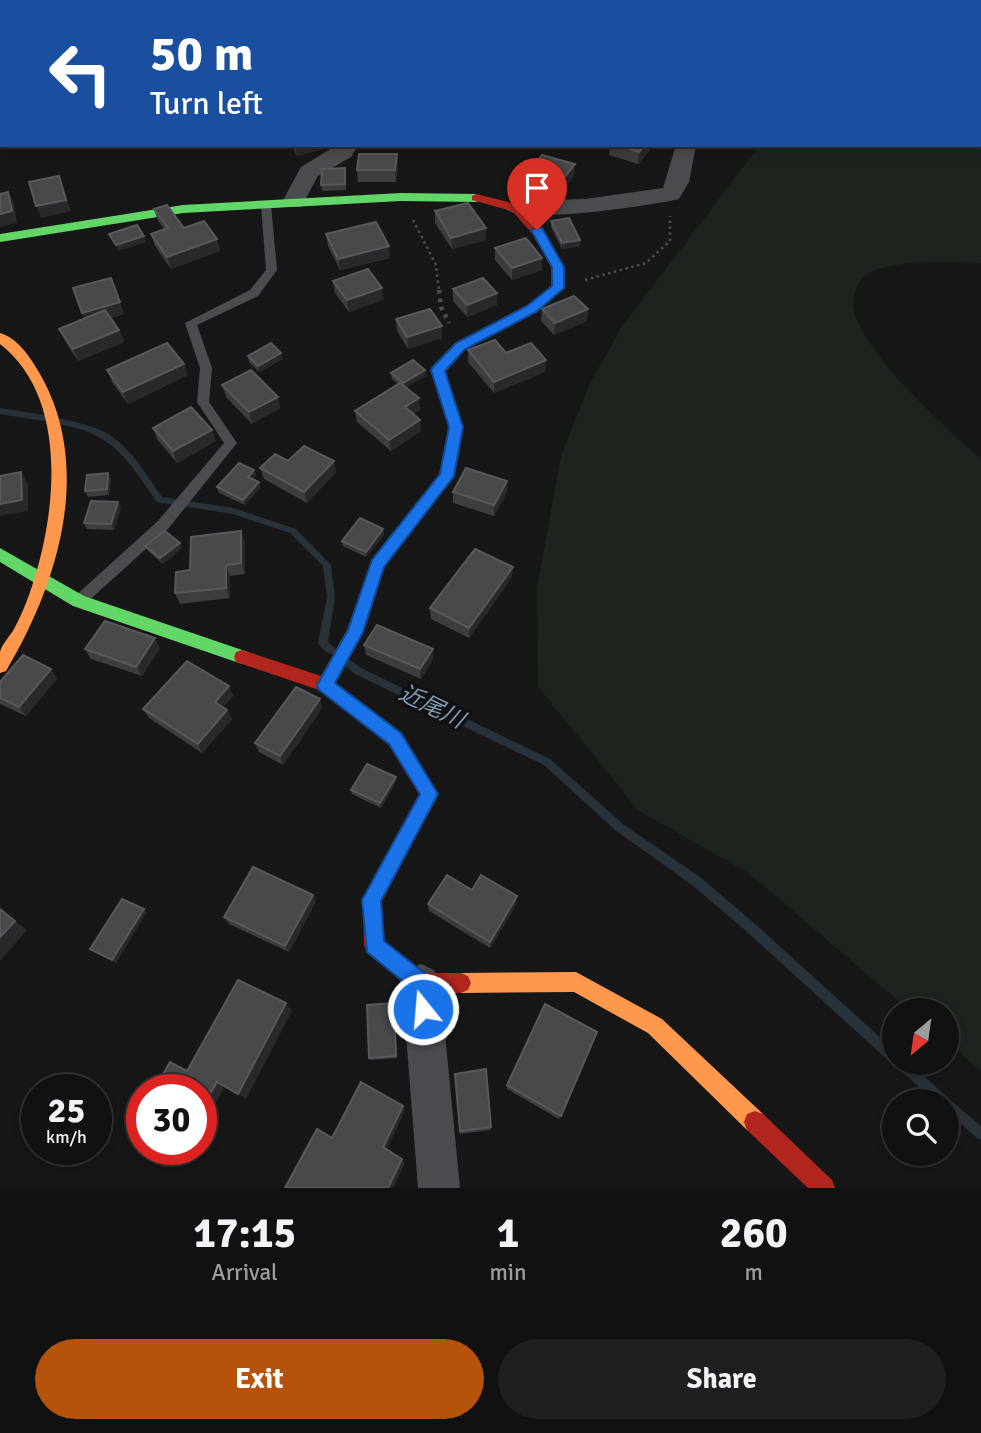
<!DOCTYPE html>
<meta charset="utf-8">
<style>
:root{--surface:#111;--page:#1e1f1f;--text:#f1f3f6;--muted:#9c9d9f;--line:#303131;--accent:#b45309}
body{margin:0;font-family:Signika,"Noto Sans JP",sans-serif;background:var(--page);color:var(--text);height:100vh;display:flex;flex-direction:column;font-size:26px;white-space:nowrap}
*{box-sizing:border-box;margin:0}
p{font-size:23px;color:var(--muted)}
.icon{flex:none;width:38px;height:38px;fill:none;stroke:currentColor;stroke-width:2;stroke-linecap:round;stroke-linejoin:round}
.map{position:relative;height:1188px;overflow:hidden}
.details{display:flex;flex-direction:column;background:var(--surface);flex:1}
.details>*{flex:none}
.hud{position:absolute;left:0px;top:0px;width:982px;height:147px;box-shadow:0 4px 10px #0003,0 0 0 2px var(--line);background:#1a4fa0;color:#fff;overflow:hidden}
.needle{width:46px;rotate:209deg}
.tools{position:absolute;left:882px;top:998px;display:grid;gap:14px}
.tools a{display:grid;place-items:center;width:77px;height:77px;border-radius:50%;background:var(--surface);box-shadow:0 4px 10px #0003,0 0 0 2px var(--line);font-size:35px}
.speed{position:absolute;left:21px;top:1074px;display:flex;gap:14px;font-size:35px;font-weight:700;text-align:center}
.speed>*{display:grid;place-content:center;width:91px;height:91px;border-radius:50%;background:var(--surface);box-shadow:0 4px 10px #0003,0 0 0 2px var(--line);line-height:1}
.speed small{font-size:18px;font-weight:400}
.speed .limit{border:10px solid #d22;background:#fff;color:#111}
.pin{position:absolute;display:grid;place-items:center;width:60px;height:60px;color:#fff;margin:-72px -30px;border-radius:50% 50% 50% 0;rotate:-45deg;box-shadow:0 0 7px #0007}
.pin .icon{rotate:45deg}
.me{position:absolute;width:77px;margin:-38px;rotate:343deg;stroke-linejoin:round;filter:drop-shadow(0 0 5px #0008)}
.turn{display:flex;align-items:center;gap:24px;height:147px;padding:0 35px;font-size:32px}
.turn .icon{width:91px;height:91px;stroke-width:2.5}
.turn b{display:block;font-size:49px;line-height:60px}
.eta{display:flex;justify-content:space-evenly;align-items:center;height:119px;text-align:center}
.eta b{font-size:42px;font-weight:700;line-height:49px}
.primary-button{display:flex;gap:14px;margin-top:auto;padding:14px 35px}
.primary-button a{flex:1;height:80px;border-radius:42px;background:var(--accent);color:#fff;font-size:28px;font-weight:700;line-height:80px;text-align:center}
.primary-button a+a{background:var(--page);color:var(--text)}
.map>svg:first-child{display:block}
.green{fill:#1d241e}
.lines{fill:none;stroke-linecap:round;stroke-linejoin:round}
.stream{fill:#2a3239;fill-rule:evenodd}
.path-far1{stroke:#4d4e52;stroke-width:2.5;stroke-dasharray:2.5 3.5;stroke-linecap:butt}
.path{stroke:#4d4e52;stroke-width:4.5;stroke-dasharray:3.5 5;stroke-linecap:butt}
.lane{fill:#4b4c50;fill-rule:evenodd}
.street{fill:#4b4c50;fill-rule:evenodd}
.fast{fill:#63d668;fill-rule:evenodd}
.slow{fill:#ff974d;fill-rule:evenodd}
.jam{fill:#b3261e;fill-rule:evenodd}
.wall{fill:#3d3d3f}
.shaded-wall{fill:#29292a}
.building{fill:#49494c;stroke:#58595d;stroke-width:2}
.route{fill:#1a73e8;stroke:#114b97;stroke-width:2}
.labels{text-anchor:middle;stroke-width:7;stroke-linejoin:round;paint-order:stroke}
.water-label{font-size:23px;font-style:italic;fill:#7f9bb3;stroke:#111113}
</style>
<div class="map">
<svg width="981" height="1188" viewBox="0 0 981 1188">
<rect width="100%" height="100%" fill="#171717"/>
<path class="green" d="M981,30V263C954,262 886,258 865,276C857,283 851,300 854,310C863,353 947,429 981,459V1071L947,1042V1010H909L750,874L639,811L538,687L537,588L561,456L590,383L623,325L760,145H980Z"/>
<g class="lines">
<g class="stream">
<path d="M0,408L44,415L48,418L44,421L0,414Z"/>
<path d="M58,418C76,422 94,426 110,435C132,450 147,476 162,497L233,508L296,529L331,565L335,597L328,642L338,651L336,654C330,656 321,649 318,643L327,597L323,566L290,533L233,514L157,502C139,477 122,447 93,434C81,428 68,426 55,423L54,421L55,419Z"/>
<path d="M347,658L361,668L550,759L623,824L700,877L753,922L894,1050V1062H909L948,1098L981,1126V1140L977,1138L947,1112V1101H934L896,1066L895,1063L890,1062L745,930L692,885L615,830L544,765L355,674L344,665L342,662L344,659Z"/>
</g>
<g class="path-far1">
<path d="M424,0L430,2"/>
<path d="M307,2L309,0"/>
<path d="M413,220L436,265L439,292"/>
<path d="M585,280L646,263L670,241V216"/>
</g>
<path class="path" d="M439,290L441,307L449,323"/>
<path class="lane" d="M266,202L271,205L277,270L258,296L197,325L212,368L209,402L237,443L168,529L84,605H74L72,601L74,597L158,521L224,443L197,402L200,368L185,323L250,290L266,270L261,205Z"/>
<g class="street">
<path d="M868,0H893L867,2Z"/>
<path d="M337,145H358L351,157L318,176L301,207H285L282,202L301,167Z"/>
<path d="M676,145H696L689,182L679,199C654,205 517,226 505,208L516,201L585,199L663,188Z"/>
<path d="M421,964L434,970L440,983L460,1188H418L402,983L408,970Z"/>
</g>
<g class="fast">
<path d="M401,193L476,194L482,198L476,202L401,201L183,213L0,242V234L183,205Z"/>
<path d="M0,548L84,596L248,652L250,657L248,662L242,664L73,606L0,562Z"/>
</g>
<g class="slow">
<path d="M0,333C19,339 30,357 40,374C94,468 58,584 6,671L0,673C0,667 0,658 0,652C2,644 10,636 14,629C20,618 25,606 29,595C56,520 71,399 0,344Z"/>
<path d="M576,972L662,1019L763,1114L766,1122L763,1130L755,1133L747,1130L648,1033L574,992L461,993L454,990L451,983L454,976L461,973Z"/>
</g>
<g class="jam">
<path d="M476,194L520,205L541,228L564,266V287L537,312L465,349L445,371L463,427L454,476L384,567L363,632L335,683L401,733L438,794L382,901L383,940L424,973H461L468,976L471,983L468,990L461,993H421L367,952L364,945L363,900L419,794L389,745L319,690L236,662L234,657L236,652L242,650L321,676L347,630L372,560L440,474L449,427L431,370L433,367L455,343L527,306L552,286V266L532,233L512,211L472,200V196Z"/>
<path d="M755,1111L763,1114L832,1180L835,1188H808L747,1130L744,1122L747,1114Z"/>
</g>
</g>
<g class="wall">
<path d="M291,145H330V147L297,156Z"/>
<path d="M610,145H651L650,150L638,164L609,155Z"/>
<path d="M398,166L396,182H358L357,170Z"/>
<path d="M345,168L346,190L322,191L321,185Z"/>
<path d="M515,172L574,176L557,197L515,184Z"/>
<path d="M154,209L184,228L217,239L220,251L171,269L155,246L151,234L164,229L158,221Z"/>
<path d="M435,211L486,228V240L452,249L435,223Z"/>
<path d="M551,221L580,240V246L562,249L551,227Z"/>
<path d="M326,234L390,258L340,270L328,246Z"/>
<path d="M495,248L542,270L512,280L495,260Z"/>
<path d="M333,281L384,299L349,312L335,293Z"/>
<path d="M453,289L497,305L467,317L453,301Z"/>
<path d="M542,309H588L587,321L554,335L541,321Z"/>
<path d="M124,314L110,318L119,330L124,342L78,361L65,341L59,329Z"/>
<path d="M396,319L442,338L408,349L397,331Z"/>
<path d="M468,350L546,360L545,372L494,393L468,362Z"/>
<path d="M248,356L283,359L259,372L249,362Z"/>
<path d="M107,370L188,375L128,404L112,382Z"/>
<path d="M425,370L426,376L406,387L420,410L414,414L420,420L421,431L391,451L357,422L355,411L398,384L392,379L391,373Z"/>
<path d="M222,385L278,397L280,408L252,424L226,397Z"/>
<path d="M153,428L216,441L177,463L157,439Z"/>
<path d="M288,461L336,472L307,503L264,479L260,468Z"/>
<path d="M254,470L256,475L252,479L259,482L260,488L245,505L219,493L217,487Z"/>
<path d="M108,473L111,479L109,495L88,497L85,491Z"/>
<path d="M453,492H507L494,516L453,503Z"/>
<path d="M118,502L121,508L114,530L87,529L84,523Z"/>
<path d="M383,529L384,535L366,557L343,546L342,541Z"/>
<path d="M245,542V574L230,576V598L180,604L175,593L190,570Z"/>
<path d="M145,546L182,548L163,564L148,551Z"/>
<path d="M512,577L469,638L431,619L430,608Z"/>
<path d="M364,645L433,649V659L421,679L366,655Z"/>
<path d="M160,648L142,676L91,659L85,649Z"/>
<path d="M57,678L26,716L0,704V682Z"/>
<path d="M229,686L233,696L223,707L227,710L232,719L202,753L149,718L143,709Z"/>
<path d="M322,708L283,765L259,752L255,743Z"/>
<path d="M396,777V781L381,808L352,794L351,790Z"/>
<path d="M472,890L517,896V903L490,948L429,911L428,904Z"/>
<path d="M316,901L289,952L229,924L224,917Z"/>
<path d="M394,1005L397,1058L370,1060L369,1058Z"/>
<path d="M597,1032L559,1119L507,1089V1085Z"/>
<path d="M486,1069L491,1130L460,1134V1131Z"/>
</g>
<g class="shaded-wall">
<path d="M295,145H330V147L297,156Z"/>
<path d="M645,145H651L650,150L638,164L639,152Z"/>
<path d="M397,154L398,166L396,182L395,170Z"/>
<path d="M575,164L574,176L557,197L558,185Z"/>
<path d="M59,176L71,211L41,218L36,206Z"/>
<path d="M8,192L14,204L17,223L0,227V214Z"/>
<path d="M486,228V240L452,249L451,238Z"/>
<path d="M144,236L146,242L118,251L116,245Z"/>
<path d="M217,239L220,251L171,269L167,257Z"/>
<path d="M580,240V246L562,249V243Z"/>
<path d="M389,246L390,258L340,270L338,259Z"/>
<path d="M542,258V270L512,280V268Z"/>
<path d="M111,278L124,314L87,325L82,313Z"/>
<path d="M382,288L384,299L349,312L347,300Z"/>
<path d="M497,293V305L467,317V305Z"/>
<path d="M588,309L587,321L554,335L555,323Z"/>
<path d="M442,326V338L408,349L407,337Z"/>
<path d="M119,330L124,342L78,361L73,349Z"/>
<path d="M281,353L283,359L259,372L258,366Z"/>
<path d="M546,360L545,372L494,393V382Z"/>
<path d="M184,364L188,375L128,404L123,392Z"/>
<path d="M425,370L426,376L403,389V383Z"/>
<path d="M278,397L280,408L252,424L249,412Z"/>
<path d="M419,398L420,410L407,419L405,407Z"/>
<path d="M420,420L421,431L391,451L389,440Z"/>
<path d="M212,430L216,441L177,463L173,451Z"/>
<path d="M334,461L336,472L307,503L304,492Z"/>
<path d="M254,470L256,475L249,483L248,477Z"/>
<path d="M21,472L28,483V511L0,516V504Z"/>
<path d="M108,473L111,479L109,495L107,489Z"/>
<path d="M507,481V492L494,516V505Z"/>
<path d="M259,482L260,488L245,505L243,500Z"/>
<path d="M118,502L121,508L114,530L111,524Z"/>
<path d="M383,529L384,535L366,557V552Z"/>
<path d="M241,531L245,542V574L241,563Z"/>
<path d="M180,543L182,548L163,564L160,558Z"/>
<path d="M226,565L230,576V598L226,588Z"/>
<path d="M513,567L512,577L469,638V628Z"/>
<path d="M155,638L160,648L142,676L136,667Z"/>
<path d="M433,649V659L421,679L420,669Z"/>
<path d="M51,669L57,678L26,716L19,707Z"/>
<path d="M229,686L233,696L220,711L215,702Z"/>
<path d="M320,699L322,708L283,765L280,756Z"/>
<path d="M227,710L232,719L202,753L198,744Z"/>
<path d="M396,777V781L381,808L380,803Z"/>
<path d="M313,895L316,901L289,952L285,946Z"/>
<path d="M517,896V903L490,948V942Z"/>
<path d="M0,909L27,930L0,961Z"/>
<path d="M144,909L147,912L116,963L112,960Z"/>
<path d="M286,1003L292,1011L246,1099L238,1094Z"/>
<path d="M217,1082L224,1088L201,1131V1110Z"/>
<path d="M403,1106L405,1111L386,1151L383,1147Z"/>
<path d="M402,1159L405,1163L393,1188H388Z"/>
</g>
<g class="building">
<path d="M618,145H645L639,152Z"/>
<path d="M359,154H397L395,170H357Z"/>
<path d="M542,155L575,164L558,185L515,172L525,161L535,164Z"/>
<path d="M345,168V184L321,185L322,169Z"/>
<path d="M59,176L66,200L36,206L29,182Z"/>
<path d="M8,192L12,211L0,214V194Z"/>
<path d="M468,203L486,228L451,238L435,211Z"/>
<path d="M167,205L184,228L204,221L217,239L167,257L151,234L168,228L154,209Z"/>
<path d="M569,218L580,240L562,243L551,221Z"/>
<path d="M376,222L389,246L338,259L326,234Z"/>
<path d="M137,225L144,236L116,245L109,234Z"/>
<path d="M526,238L542,258L512,268L495,248Z"/>
<path d="M368,269L382,288L347,300L333,281Z"/>
<path d="M111,278L120,302L82,313L73,288Z"/>
<path d="M483,278L497,293L467,305L453,289Z"/>
<path d="M574,296L588,309L555,323L542,309Z"/>
<path d="M430,309L442,326L407,337L396,319Z"/>
<path d="M105,310L119,330L73,349L59,329Z"/>
<path d="M495,340L506,353L531,343L546,360L494,382L468,350Z"/>
<path d="M167,343L184,364L123,392L107,370Z"/>
<path d="M271,343L281,353L258,366L248,356Z"/>
<path d="M413,360L425,370L403,383L391,373Z"/>
<path d="M251,370L278,397L249,412L222,385Z"/>
<path d="M400,383L419,398L405,407L420,420L389,440L355,411Z"/>
<path d="M191,407L212,430L173,451L153,428Z"/>
<path d="M304,446L334,461L304,492L260,468L275,454L288,461Z"/>
<path d="M239,463L254,470L248,477L259,482L243,500L217,487Z"/>
<path d="M466,468L507,481L494,505L453,492Z"/>
<path d="M21,472L22,500L0,504V476Z"/>
<path d="M108,473L107,489L85,491L87,475Z"/>
<path d="M91,501L118,502L111,524L84,523Z"/>
<path d="M360,518L383,529L366,552L342,541Z"/>
<path d="M165,531L180,543L160,558L145,546Z"/>
<path d="M241,531V563L226,565V588L175,593L176,572L190,570L191,537Z"/>
<path d="M475,549L513,567L469,628L430,608Z"/>
<path d="M105,621L155,638L136,667L85,649Z"/>
<path d="M377,625L433,649L420,669L364,645Z"/>
<path d="M23,655L51,669L19,707L0,698V682Z"/>
<path d="M187,661L229,686L215,702L227,710L198,744L143,709Z"/>
<path d="M296,687L320,699L280,756L255,743Z"/>
<path d="M367,764L396,777L380,803L351,790Z"/>
<path d="M253,867L313,895L285,946L224,917Z"/>
<path d="M447,875L472,890L481,875L517,896L490,942L428,904Z"/>
<path d="M122,899L144,909L112,960L90,949Z"/>
<path d="M0,909L15,921L0,937Z"/>
<path d="M238,980L286,1003L238,1094L217,1082L201,1110V1090H154L170,1062L187,1071Z"/>
<path d="M394,1003L396,1056L369,1058L367,1005Z"/>
<path d="M545,1004L597,1032L561,1116L507,1085Z"/>
<path d="M486,1069L491,1127L460,1131L455,1074Z"/>
<path d="M361,1082L403,1106L383,1147L402,1159L388,1188H285L317,1129L332,1138Z"/>
</g>
<path class="route" d="M537,227L542,228L564,267V288L536,312L465,349L445,371L463,427L454,476L384,567L363,632L335,683L401,733L438,794L381,901L384,941L428,976C433,988 435,1004 430,1016L423,1019L416,1016L411,988L367,952L362,900L420,794L389,744L319,690L317,685L348,630L372,560L440,474L449,427L431,370L433,367L456,343L527,306L552,286V267L531,230Z"/>
<g class="labels">
<g class="water-label">
<text transform="translate(432 706) rotate(26)" y="8">近尾川</text>
</g>
</g>
</svg>
<div class="tools">
<a><svg class="needle" viewBox="-14 -14 28 28"><path d="M0-13l5 13h-10z" fill="#e53935"/><path d="M0 13l5-13h-10z" fill="#9c9d9f"/></svg></a>
<a><svg class="icon" aria-label="search" viewBox="0 0 24 24"><circle cx="10" cy="10" r="6"/><path d="M15 15l6 6"/></svg></a>
</div>
<div class="speed"><div>25<small>km/h</small></div><div class="limit">30</div></div>
<div class="pin" style="left:537px;top:230px;background:#d93025"><svg class="icon" aria-label="arrive" viewBox="0 0 24 24"><path d="M6 21V4h12l-3 4 3 4H6"/></svg></div>
<svg class="me" style="left:423px;top:1009px" viewBox="-20 -20 40 40"><circle r="17" fill="#1a73e8" stroke="#fff" stroke-width="3"/><path d="M0-11L8 9 0 5-8 9z" fill="#fff"/></svg>
<div class="hud">
<div class="turn"><svg class="icon" aria-label="left" viewBox="0 0 24 24"><path d="M17 20v-9H6M10 6l-5 5 5 5"/></svg><div><b>50 m</b>Turn left</div></div>
</div>
</div>
<section class="details">
<div class="eta">
<div><b>17:15</b><p>Arrival</p></div>
<div><b>1</b><p>min</p></div>
<div><b>260</b><p>m</p></div>
</div>
<div class="primary-button"><a>Exit</a><a>Share</a></div>
</section>
